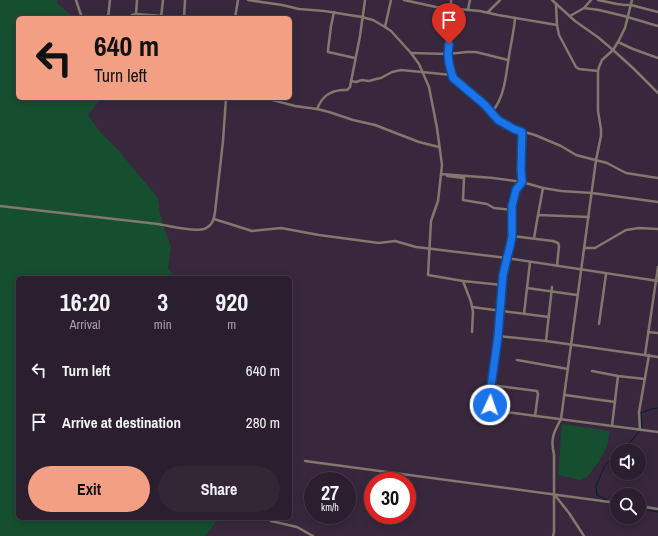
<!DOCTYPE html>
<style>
:root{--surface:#2b1e2e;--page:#332736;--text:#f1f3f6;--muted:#a6a2aa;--line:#473c4a;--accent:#f39f83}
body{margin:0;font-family:"Archivo Narrow",sans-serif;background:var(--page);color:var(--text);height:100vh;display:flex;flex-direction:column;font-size:15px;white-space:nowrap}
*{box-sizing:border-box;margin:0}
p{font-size:13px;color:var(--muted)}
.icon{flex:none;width:22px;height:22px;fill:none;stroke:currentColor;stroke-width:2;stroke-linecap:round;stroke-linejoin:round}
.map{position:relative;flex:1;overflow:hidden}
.panel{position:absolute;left:16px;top:276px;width:276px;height:244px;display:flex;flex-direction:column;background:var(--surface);border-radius:6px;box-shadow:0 2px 10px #0003,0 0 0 1px var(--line)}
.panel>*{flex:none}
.top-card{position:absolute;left:16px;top:16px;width:276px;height:84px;border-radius:6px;box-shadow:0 2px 10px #0003,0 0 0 1px var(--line);background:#f39f83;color:#111;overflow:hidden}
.tools{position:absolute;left:610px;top:444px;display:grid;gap:8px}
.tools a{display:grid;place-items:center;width:36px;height:36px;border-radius:50%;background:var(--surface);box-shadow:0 2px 10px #0003,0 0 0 1px var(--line);font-size:20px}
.speed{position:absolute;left:304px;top:472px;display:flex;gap:8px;font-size:20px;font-weight:700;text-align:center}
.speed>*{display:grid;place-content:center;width:52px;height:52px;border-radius:50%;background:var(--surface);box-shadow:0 2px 10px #0003,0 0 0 1px var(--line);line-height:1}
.speed small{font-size:10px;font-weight:400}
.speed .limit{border:6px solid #d22;background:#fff;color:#111}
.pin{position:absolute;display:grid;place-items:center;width:34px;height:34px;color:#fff;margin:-41px -17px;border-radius:50% 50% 50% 0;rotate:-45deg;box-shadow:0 0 4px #0007}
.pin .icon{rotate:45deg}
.me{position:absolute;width:44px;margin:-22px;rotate:3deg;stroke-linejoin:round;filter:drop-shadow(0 0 3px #0008)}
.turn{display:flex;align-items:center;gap:14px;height:84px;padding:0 12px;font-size:18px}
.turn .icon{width:52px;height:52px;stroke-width:2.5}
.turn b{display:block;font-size:28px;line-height:34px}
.eta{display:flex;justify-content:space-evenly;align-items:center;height:68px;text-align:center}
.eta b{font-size:24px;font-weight:700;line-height:28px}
.action{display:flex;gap:8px;margin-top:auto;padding:8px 12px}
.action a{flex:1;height:46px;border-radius:24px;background:var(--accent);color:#111;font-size:16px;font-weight:700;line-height:46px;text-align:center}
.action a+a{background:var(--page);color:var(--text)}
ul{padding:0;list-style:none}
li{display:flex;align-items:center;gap:12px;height:52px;padding:0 12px}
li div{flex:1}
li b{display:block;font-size:15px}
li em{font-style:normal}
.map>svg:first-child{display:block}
.green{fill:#164f2f}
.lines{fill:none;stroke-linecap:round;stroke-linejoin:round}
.stream{stroke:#00202b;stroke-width:1}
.minor{stroke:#82786e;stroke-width:2.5}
.route-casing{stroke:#114b97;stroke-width:10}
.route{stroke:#1a73e8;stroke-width:7}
</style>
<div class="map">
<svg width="658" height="536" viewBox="0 0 658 536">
<rect width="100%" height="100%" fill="#39283d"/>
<g class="green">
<path d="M0,0H57V3L74,18H18V98H111L99,101L88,115L100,132L119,151L158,198L160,215L171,247L168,268L175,278H18V518H219L205,536H0Z"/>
<path d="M562,424L610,431L607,446L599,461L587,477L580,480L558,475Z"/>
</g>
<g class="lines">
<g class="stream">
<path d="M641,428L642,425L641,413L651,409L658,408"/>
<path d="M620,451L632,440L640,431"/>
<path d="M608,501L597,495L596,486L605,465L617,454"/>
<path d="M612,503L617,506"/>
<path d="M639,509L658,512"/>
</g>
<g class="minor">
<path d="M76,0L82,18"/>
<path d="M248,0L282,5L299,9L324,11L362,17L373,20L385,27L391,31L411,53L419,64L429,87L437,128L442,165L441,174L493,178L522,182L543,188L561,191L592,193L658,202"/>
<path d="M404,0L436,7L480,11L498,15L557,25"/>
<path d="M451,0L452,25L448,54L449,63L452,75L453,78L462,86L485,105L498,120L514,129L535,135L561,146L576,155L607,163L626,173L658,178"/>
<path d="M552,0L575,21L599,38L613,50L633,68L658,93"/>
<path d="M598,0L617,4L625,5H631L658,12"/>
<path d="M556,4L557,25L559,35L576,67L579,69L598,71"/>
<path d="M584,8L599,10L624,16L658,26"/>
<path d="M468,10L470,0"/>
<path d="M334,12L331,26L328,50V52L355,58"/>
<path d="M488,12L500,0"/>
<path d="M136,14L137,0"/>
<path d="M570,16L584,8L591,0"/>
<path d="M108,18L110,0"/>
<path d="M129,18L132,15L136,14L186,18"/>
<path d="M161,18L163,0"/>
<path d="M184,18L185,0"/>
<path d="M235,18L238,0"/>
<path d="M385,27L391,0"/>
<path d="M618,42L633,49L658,58"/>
<path d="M411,53L448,54L467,52H476L508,60"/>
<path d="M351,81L356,82L362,80L369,81L376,79L381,78L392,72L401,70L452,75"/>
<path d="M265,98L295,106L317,109L329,112L353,120L375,125L419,142L439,147"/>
<path d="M317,109C322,97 329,91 342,90C346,90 347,91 350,87L360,36L365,0"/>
<path d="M492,112C505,97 506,74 509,56C511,43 514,31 515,18"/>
<path d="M522,132L521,169L522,182L516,191L512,206V236L511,246L507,258L503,275L498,336L490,394V405L492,409L499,411L658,432"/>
<path d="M442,174H441L438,201L431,221L428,275L463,281L471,302L473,312L472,332"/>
<path d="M447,176L464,178L463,200L487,204L494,208L512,210"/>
<path d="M0,206C53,212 105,218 158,224C170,226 193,232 204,229C212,226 214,220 215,212L223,141L226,98"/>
<path d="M538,215L543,188"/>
<path d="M214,219L252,231L281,228L319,235L379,243L395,241L416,247L507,258L658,281"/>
<path d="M512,236L553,241L558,243L559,246L557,266"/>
<path d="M534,238L538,215L589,217"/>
<path d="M585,248H595L626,230L639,228L658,229"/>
<path d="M463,281L502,285"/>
<path d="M527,288L577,295"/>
<path d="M472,307L549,317"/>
<path d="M524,314L530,262"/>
<path d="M599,324L606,274"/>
<path d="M648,332L658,333"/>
<path d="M498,336L546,341L658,357"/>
<path d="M546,341L552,287"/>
<path d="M645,355L658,267"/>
<path d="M517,360L568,369"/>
<path d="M592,371L618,376L645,379"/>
<path d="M491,385L537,391L538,394L535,416"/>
<path d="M565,395L615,402"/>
<path d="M612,426L618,376"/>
<path d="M640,430L639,412L649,355"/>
<path d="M305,461L617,503"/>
<path d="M554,494L569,513L584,536"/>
<path d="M639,506L658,509"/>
<path d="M271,521L297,527L313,536"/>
<path d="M553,536L554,532V454C550,439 554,432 561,419L596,160L601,136V129L598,111V71L599,67L602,60L613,50L618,42L625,28L632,0"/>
</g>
</g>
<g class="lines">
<g class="route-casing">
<path id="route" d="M449,44L448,54L449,63L453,78L485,105L498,120L514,129L522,132L521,169L522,182L516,190L512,206V236L510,246L507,258L503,275L498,336L490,394V405"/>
</g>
<use href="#route" class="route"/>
</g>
</svg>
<div class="tools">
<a><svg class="icon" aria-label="sound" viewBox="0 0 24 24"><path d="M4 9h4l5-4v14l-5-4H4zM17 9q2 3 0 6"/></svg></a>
<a><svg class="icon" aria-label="search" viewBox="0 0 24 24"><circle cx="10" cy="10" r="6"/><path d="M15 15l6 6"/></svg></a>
</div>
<div class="speed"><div>27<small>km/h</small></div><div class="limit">30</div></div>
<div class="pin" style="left:449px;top:44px;background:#d93025"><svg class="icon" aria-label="arrive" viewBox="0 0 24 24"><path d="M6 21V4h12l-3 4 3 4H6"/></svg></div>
<svg class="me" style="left:490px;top:405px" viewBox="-20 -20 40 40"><circle r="17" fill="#1a73e8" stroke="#fff" stroke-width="3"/><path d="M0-11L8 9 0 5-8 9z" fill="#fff"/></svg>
<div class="top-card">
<div class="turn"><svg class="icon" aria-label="left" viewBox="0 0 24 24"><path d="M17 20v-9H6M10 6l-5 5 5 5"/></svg><div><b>640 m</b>Turn left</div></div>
</div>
<section class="panel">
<div class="eta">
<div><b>16:20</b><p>Arrival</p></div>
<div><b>3</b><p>min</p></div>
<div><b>920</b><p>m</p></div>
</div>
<ul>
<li><svg class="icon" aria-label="left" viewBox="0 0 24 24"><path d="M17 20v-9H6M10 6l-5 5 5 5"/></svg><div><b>Turn left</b></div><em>640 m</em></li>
<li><svg class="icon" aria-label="arrive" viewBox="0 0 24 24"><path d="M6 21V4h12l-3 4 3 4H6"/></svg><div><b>Arrive at destination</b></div><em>280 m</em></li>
</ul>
<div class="action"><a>Exit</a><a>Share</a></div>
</section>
</div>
